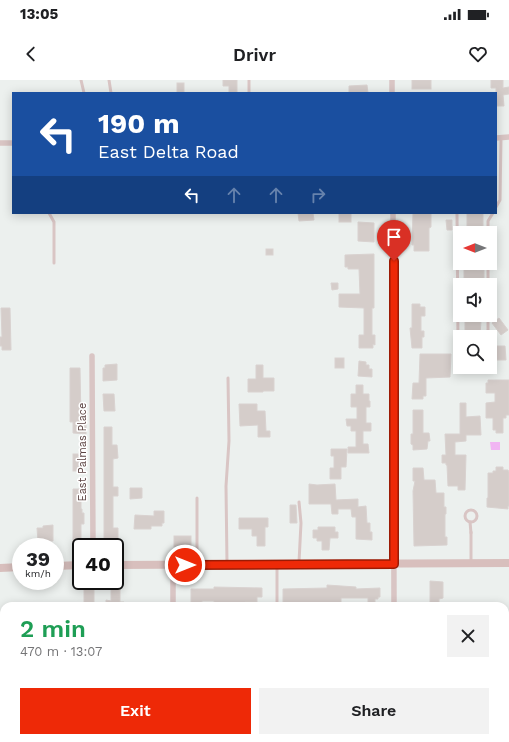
<!DOCTYPE html>
<meta charset="utf-8">
<style>
:root{--surface:#fff;--page:#f2f2f2;--text:#202124;--muted:#757577;--accent:#ee2907}
body{margin:0;font-family:"Work Sans",sans-serif;background:var(--page);color:var(--text);height:100vh;display:flex;flex-direction:column;font-size:15px;white-space:nowrap}
*{box-sizing:border-box;margin:0}
p{font-size:13px;color:var(--muted)}
.icon{flex:none;width:22px;height:22px;fill:none;stroke:currentColor;stroke-width:2;stroke-linecap:round;stroke-linejoin:round}
.map{position:relative;flex:1;overflow:hidden}
.side{position:absolute;left:0px;top:522px;width:509px;height:140px;display:flex;flex-direction:column;background:var(--surface);border-radius:12px 12px 0 0;box-shadow:0 2px 10px #0003}
.side>*{flex:none}
.guide{position:absolute;left:12px;top:12px;width:485px;height:122px;border-radius:0px;box-shadow:0 2px 10px #0003;background:#1a4fa0;color:#fff;overflow:hidden}
.needle{width:26px;rotate:270deg}
.fabs{position:absolute;left:453px;top:146px;display:grid;gap:8px}
.fabs a{display:grid;place-items:center;width:44px;height:44px;border-radius:0px;background:var(--surface);box-shadow:0 2px 10px #0003;font-size:20px}
.speed{position:absolute;left:12px;top:458px;display:flex;gap:8px;font-size:20px;font-weight:700;text-align:center}
.speed>*{display:grid;place-content:center;width:52px;height:52px;border-radius:50%;background:var(--surface);box-shadow:0 2px 10px #0003;line-height:1}
.speed small{font-size:10px;font-weight:400}
.speed .limit{border:2px solid #111;border-radius:6px;background:#fff;color:#111}
.pin{position:absolute;display:grid;place-items:center;width:34px;height:34px;color:#fff;margin:-41px -17px;border-radius:50% 50% 50% 0;rotate:-45deg;box-shadow:0 0 4px #0007}
.pin .icon{rotate:45deg}
.me{position:absolute;width:44px;margin:-22px;rotate:90deg;stroke-linejoin:round;filter:drop-shadow(0 0 3px #0008)}
.turn{display:flex;align-items:center;gap:14px;height:84px;padding:0 20px;font-size:18px}
.turn .icon{width:52px;height:52px;stroke-width:2.5}
.turn b{display:block;font-size:28px;line-height:34px}
.lanes{display:flex;align-items:center;height:38px;padding:0 20px;background:#0003;justify-content:center;gap:20px;direction:ltr}
.lanes .off{opacity:.35}
.round{display:grid;place-items:center;flex:none;width:42px;height:42px;border-radius:0px;background:var(--page)}
.headline{display:flex;align-items:center;justify-content:space-between;height:68px;padding:0 20px}
h1{font-size:24px;font-weight:600;line-height:30px;color:#1e9e55}
.action{display:flex;gap:8px;margin-top:auto;padding:8px 20px}
.action a{flex:1;height:46px;border-radius:0px;background:var(--accent);color:#fff;font-size:16px;font-weight:600;line-height:46px;text-align:center}
.action a+a{background:var(--page);color:var(--text)}
.status{display:flex;justify-content:space-between;align-items:center;height:28px;padding:0 20px;background:var(--surface);direction:ltr}
.status svg{height:11px;fill:currentColor}
header{display:flex;justify-content:space-between;align-items:center;height:52px;padding:0 20px;background:var(--surface);font-size:18px;font-weight:600}
.map>svg:first-child{display:block}
.green{fill:#f1b5f3}
.lines{fill:none;stroke-linecap:round;stroke-linejoin:round}
.stream{stroke:#f47d96;stroke-width:2}
.building{fill:#d5cdca;stroke:#d9d2d0}
.lane{stroke:#d9c5c4;stroke-width:3}
.street{stroke:#d9c5c4;stroke-width:5.5}
.secondary{stroke:#d8bfbd;stroke-width:8}
.route-casing{stroke:#9b1b05;stroke-width:10}
.route{stroke:#ee2907;stroke-width:7}
.labels{text-anchor:middle;stroke-width:3;stroke-linejoin:round;paint-order:stroke}
.street-label{font-size:11px;fill:#5c4443;stroke:#fff}
</style>
<div class="status"><b>13:05</b><svg viewBox="0 0 49 12"><path d="M0 12V9h3v3zM5 12V6h3v6zM10 12V3h3v9zM15 12V0h3v12zM26 1h20v11H26zM47 4h2v5h-2z"/></svg></div>
<header><svg class="icon" aria-label="back" viewBox="0 0 24 24"><path d="M15 5l-7 7 7 7"/></svg>Drivr<svg class="icon" aria-label="heart" viewBox="0 0 24 24"><path d="M12 20l-8-8c-3-5 5-10 8-4 3-6 11-1 8 4z"/></svg></header>
<div class="map">
<svg width="509" height="662" viewBox="0 0 509 662">
<rect width="100%" height="100%" fill="#ecf0ee"/>
<g class="green">
<path d="M490,362H500V370H491Z"/>
<path d="M509,625V662H475L478,658H505V630Z"/>
</g>
<g class="lines">
<path class="stream" d="M206,662V658"/>
</g>
<g class="building">
<path d="M223,0H237V13H229V6H223Z"/>
<rect x="412" y="0" width="19" height="9"/>
<path d="M491,0H503V8L509,7V14L503,15L504,26H496V8H491Z"/>
<rect x="177" y="3" width="7" height="10"/>
<path d="M367,5L368,13H349V6Z"/>
<path d="M298,133H313L314,140L299,141Z"/>
<rect x="339" y="133" width="12" height="9"/>
<path d="M413,133H431V147L429,148V171H414V165H412Z"/>
<path d="M467,133H483V149L467,148Z"/>
<path d="M446,140H452V150H447Z"/>
<path d="M358,142L374,143V162L358,161Z"/>
<rect x="266" y="169" width="7" height="6"/>
<path d="M374,174V228H372V255H375V265L373,264V268H359V255H364V228L339,227V214H360L359,189H348V187H345V175Z"/>
<path d="M470,183H477V190H484V205L464,204V189L470,190Z"/>
<path d="M331,203H338V209L332,210Z"/>
<path d="M412,224H420V227H425V236H421V251H424V257H422V268H412L410,248H412Z"/>
<path d="M1,228H10L11,270H2V266H0V257H2Z"/>
<path d="M499,238L508,250L501,255L492,243Z"/>
<path d="M465,240L481,241L480,255L465,254Z"/>
<path d="M493,266H505L506,280H490V274H493Z"/>
<path d="M420,274H451L450,297L426,298V316H423V319H412L413,303H419Z"/>
<rect x="335" y="278" width="9" height="10"/>
<path d="M359,281L366,282V285H369V289H372V297L358,296Z"/>
<path d="M117,284V300L103,301V288H105V285Z"/>
<path d="M256,285H263V298H274V311H263V312H248V299H256Z"/>
<path d="M70,288H80L81,343L86,344V354L73,353V342H70Z"/>
<path d="M488,300H509V335H506V338H503V353H496V350H493V338H486V323L495,322V313H486V303H488Z"/>
<path d="M356,305H363V314H369V321H370V327H366V343H371V351H363V364H368L369,373H348V367H356V351H351V346H347L346,339H357V327H351V314H356Z"/>
<path d="M103,314H114L115,331H104Z"/>
<path d="M460,323H466V337L480,336L481,355H466V361L455,362V375H466L465,410H458V406H448L447,385H446V383H442V375H446L445,354H460Z"/>
<path d="M239,324H257V331H265L266,351H270V357H258V345L240,346Z"/>
<path d="M413,330H423V353H429L430,361H428L427,369L413,370V365L411,364V354H413Z"/>
<path d="M104,347H112V365H117L118,378L113,379V407H118V416H113V448H118V467H104Z"/>
<path d="M331,369H347L346,387H341V399H330V388H334V376H331Z"/>
<rect x="73" y="374" width="9" height="17"/>
<path d="M496,387H503V390H508L509,392V426H508V429L487,427V418H488V393H493V391H496Z"/>
<path d="M413,388H423L424,400H435L436,413H444V427H446V434H445V457H447V465L414,466L413,411L415,401H413Z"/>
<path d="M309,404L317,405L335,404L336,420L358,419V427L366,426L367,443H370V452H372V460L356,459V437H352L351,429H338V434H332L331,424H309Z"/>
<path d="M130,408H142V418L130,419Z"/>
<path d="M73,409H81V429H82V433H84V444H81V467H73Z"/>
<path d="M290,425H296L297,443H290Z"/>
<path d="M154,431H164V443H162V446H151V449H134L135,435L154,436Z"/>
<path d="M239,438H268V447H265V466H257V456H252V449H239Z"/>
<path d="M53,445V461H38L37,448H43V446Z"/>
<path d="M318,447H335V452H338V458H330L329,470H322V461H317V458H313V450H318Z"/>
<rect x="174" y="456" width="17" height="11"/>
<path d="M430,501L443,502V518L439,519V525H430Z"/>
<path d="M327,505L356,507V509L380,508V517H378V519H375V526H368V518H341V523L322,524V526H283V509L327,508Z"/>
<path d="M214,507L262,508V517H257V522H245V523H214V521H202V526H191V509H214Z"/>
<rect x="84" y="509" width="10" height="17"/>
<path d="M111,509H120V522H124V526H106V520L111,521Z"/>
</g>
<g class="lines">
<g class="lane">
<path d="M81,0L84,13"/>
<path d="M109,0L111,13"/>
<path d="M249,0V13"/>
<path d="M496,127L500,120L501,58"/>
<path d="M49,133L54,142V183"/>
<path d="M457,133L458,262L460,263"/>
<path d="M488,153V141L493,133"/>
<path d="M488,205V183"/>
<path d="M486,257L488,250V235"/>
<path d="M197,418V483"/>
<path d="M299,422L301,443L299,482"/>
<circle cx="471" cy="436" r="6"/>
<path d="M470,442L471,453"/>
<path d="M471,452V483"/>
<path d="M227,483L226,406L229,361L228,298"/>
<path d="M277,484V526"/>
<path d="M0,613H4"/>
<path d="M219,662V658"/>
</g>
<g class="street">
<path d="M392,0V13"/>
<path d="M496,58L509,57"/>
<path d="M0,63H13"/>
<path d="M393,133L394,526"/>
<path d="M92,276L93,467"/>
<path d="M173,485V526"/>
<path d="M264,658L267,662L278,658"/>
<path d="M380,658L444,659"/>
<path d="M18,662H19"/>
<path d="M25,662L31,659L37,658H163L168,659L171,662"/>
</g>
<g class="secondary">
<path d="M115,485L509,483"/>
<path d="M55,486L81,485"/>
<path d="M0,488L21,487"/>
</g>
</g>
<g class="lines">
<g class="route-casing">
<path id="route" d="M185,485L394,484V181"/>
</g>
<use href="#route" class="route"/>
</g>
<g class="labels">
<g class="street-label">
<text transform="translate(82 372) rotate(-90)" y="4">East Palmas Place</text>
</g>
</g>
</svg>
<div class="fabs">
<a><svg class="needle" viewBox="-14 -14 28 28"><path d="M0-13l5 13h-10z" fill="#e53935"/><path d="M0 13l5-13h-10z" fill="#757577"/></svg></a>
<a><svg class="icon" aria-label="sound" viewBox="0 0 24 24"><path d="M4 9h4l5-4v14l-5-4H4zM17 9q2 3 0 6"/></svg></a>
<a><svg class="icon" aria-label="search" viewBox="0 0 24 24"><circle cx="10" cy="10" r="6"/><path d="M15 15l6 6"/></svg></a>
</div>
<div class="speed"><div>39<small>km/h</small></div><div class="limit">40</div></div>
<div class="pin" style="left:394px;top:181px;background:#d93025"><svg class="icon" aria-label="arrive" viewBox="0 0 24 24"><path d="M6 21V4h12l-3 4 3 4H6"/></svg></div>
<svg class="me" style="left:185px;top:485px" viewBox="-20 -20 40 40"><circle r="17" fill="#ee2907" stroke="#fff" stroke-width="3"/><path d="M0-11L8 9 0 5-8 9z" fill="#fff"/></svg>
<div class="guide">
<div class="turn"><svg class="icon" aria-label="left" viewBox="0 0 24 24"><path d="M17 20v-9H6M10 6l-5 5 5 5"/></svg><div><b>190 m</b>East Delta Road</div></div>
<div class="lanes"><svg class="icon" aria-label="left" viewBox="0 0 24 24"><path d="M17 20v-9H6M10 6l-5 5 5 5"/></svg><svg class="icon off" aria-label="ahead" viewBox="0 0 24 24"><path d="M12 20V5M6 11l6-6 6 6"/></svg><svg class="icon off" aria-label="ahead" viewBox="0 0 24 24"><path d="M12 20V5M6 11l6-6 6 6"/></svg><svg class="icon off" aria-label="right" viewBox="0 0 24 24"><path d="M7 20v-9h11M14 6l5 5-5 5"/></svg></div>
</div>
<section class="side">
<div class="headline"><div><h1>2 min</h1><p>470 m · 13:07</p></div><a class="round"><svg class="icon" aria-label="close" viewBox="0 0 24 24"><path d="M6 6l12 12M18 6L6 18"/></svg></a></div>
<div class="action"><a>Exit</a><a>Share</a></div>
</section>
</div>
